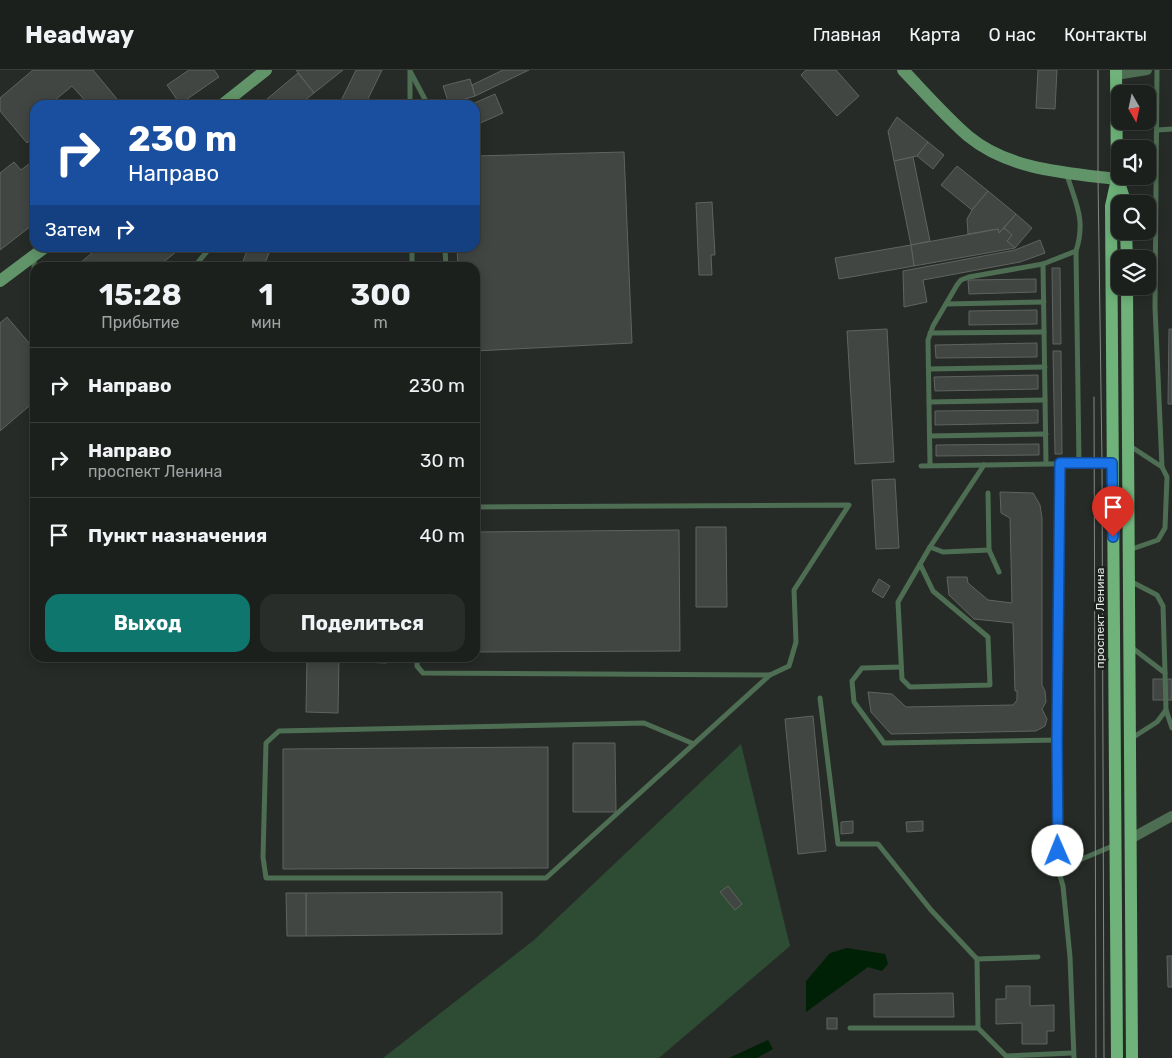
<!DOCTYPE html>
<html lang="ru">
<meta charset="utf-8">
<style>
:root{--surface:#1c201d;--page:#292d2a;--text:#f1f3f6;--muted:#a0a3a4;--line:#3a3e3b;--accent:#0f766e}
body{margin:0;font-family:Rubik,sans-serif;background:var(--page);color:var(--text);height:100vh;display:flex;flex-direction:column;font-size:19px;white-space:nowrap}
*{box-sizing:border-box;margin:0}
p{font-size:16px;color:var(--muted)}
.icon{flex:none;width:28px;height:28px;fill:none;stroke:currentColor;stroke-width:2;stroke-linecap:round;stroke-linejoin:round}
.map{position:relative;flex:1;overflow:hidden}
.drawer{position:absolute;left:30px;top:192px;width:450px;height:400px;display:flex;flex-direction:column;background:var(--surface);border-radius:15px;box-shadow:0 2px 12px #0003,0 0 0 1px var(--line)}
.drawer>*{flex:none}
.hud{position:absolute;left:30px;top:30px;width:450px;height:152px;border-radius:15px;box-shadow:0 2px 12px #0003,0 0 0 1px var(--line);background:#1a4fa0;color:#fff;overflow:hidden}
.needle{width:32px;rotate:171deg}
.controls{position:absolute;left:1111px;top:15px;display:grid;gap:10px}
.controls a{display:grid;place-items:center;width:45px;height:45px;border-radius:10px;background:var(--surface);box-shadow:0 2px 12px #0003,0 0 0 1px var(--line);font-size:25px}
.pin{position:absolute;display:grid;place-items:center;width:42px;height:42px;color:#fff;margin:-51px -21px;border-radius:50% 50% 50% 0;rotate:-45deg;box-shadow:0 0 5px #0007}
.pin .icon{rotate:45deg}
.me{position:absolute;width:55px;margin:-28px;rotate:359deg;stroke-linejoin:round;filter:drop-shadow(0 0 4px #0008)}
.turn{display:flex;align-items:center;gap:18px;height:105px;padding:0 15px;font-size:22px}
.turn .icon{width:65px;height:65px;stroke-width:2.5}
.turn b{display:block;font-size:35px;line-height:42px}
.then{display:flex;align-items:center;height:48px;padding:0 15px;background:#0003;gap:10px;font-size:19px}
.eta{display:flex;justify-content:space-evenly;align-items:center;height:85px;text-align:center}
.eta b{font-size:30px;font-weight:700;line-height:35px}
.action{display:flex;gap:10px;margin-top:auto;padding:10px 15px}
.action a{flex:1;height:58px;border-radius:15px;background:var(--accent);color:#fff;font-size:20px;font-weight:700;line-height:58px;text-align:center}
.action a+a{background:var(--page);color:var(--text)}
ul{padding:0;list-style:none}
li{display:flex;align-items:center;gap:15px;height:75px;padding:0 15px;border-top:1px solid var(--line)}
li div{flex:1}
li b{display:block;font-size:19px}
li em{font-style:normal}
header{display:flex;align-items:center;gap:30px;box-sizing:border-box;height:70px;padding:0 25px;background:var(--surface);border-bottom:1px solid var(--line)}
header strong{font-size:24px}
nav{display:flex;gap:28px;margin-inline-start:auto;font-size:18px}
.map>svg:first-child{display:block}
.green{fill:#2e4b33}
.water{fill:#002105}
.building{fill:#414642;stroke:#5f6460}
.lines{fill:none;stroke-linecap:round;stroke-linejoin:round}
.lane{stroke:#4e6e53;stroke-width:5}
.street{stroke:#4e6e53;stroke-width:10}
.secondary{stroke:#619569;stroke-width:12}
.primary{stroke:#6fb37a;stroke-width:12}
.tram{stroke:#848884;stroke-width:1}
.route-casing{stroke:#114b97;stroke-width:12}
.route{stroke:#1a73e8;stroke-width:9}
.labels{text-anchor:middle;stroke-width:5;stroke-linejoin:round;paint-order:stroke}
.street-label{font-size:12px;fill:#e3e6e3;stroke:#1d211d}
</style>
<header>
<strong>Headway</strong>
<nav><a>Главная</a><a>Карта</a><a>О нас</a><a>Контакты</a></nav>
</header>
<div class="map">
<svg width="1172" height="988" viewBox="0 0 1172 988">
<rect width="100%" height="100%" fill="#262b27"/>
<path class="green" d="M741,674L790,876L659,988H383L534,870Z"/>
<g class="water">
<path d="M847,878L885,884L888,894L882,901L868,897L806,942V911L830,883Z"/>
<path d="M768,970L773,979L757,988H729Z"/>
</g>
<g class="building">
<path d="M33,0H93L122,35H89L72,16L55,30L59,35H35V66L27,73L0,41V28Z"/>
<path d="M189,0H214L219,7L180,34L167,15Z"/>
<path d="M296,0H343L314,23Z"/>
<path d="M356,0H382L365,35H339Z"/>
<path d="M503,0H529L475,26L472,15Z"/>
<path d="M806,0H836L859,26L837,46L801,5Z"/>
<path d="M1038,0H1057L1055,39L1036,38Z"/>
<path d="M298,3L314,23L299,35H260Z"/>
<path d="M470,9L475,26L449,34L443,16Z"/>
<path d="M495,24L503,43L478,54L475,47V35H470Z"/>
<path d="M897,47L928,72L917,86L894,91L888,61Z"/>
<path d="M928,72L944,85L933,99L917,86Z"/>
<path d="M624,82L632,273L475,281V198H458L457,178H475V86Z"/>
<path d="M913,87L930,171L911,175L894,91Z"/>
<path d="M14,92L21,100L29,94L35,101V153L0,180V103Z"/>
<path d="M957,96L988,121L972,140L941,115Z"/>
<path d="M988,121L1016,144L999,163L998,159L968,164L967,149L972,140Z"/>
<path d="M712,132L715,185H711L712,205H699L696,133Z"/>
<path d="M1016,144L1032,158L1015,178L1007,171L1012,165L1004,158Z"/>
<path d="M1004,158L1012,165L1007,171L1015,178L914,196L911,175L998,159L999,163Z"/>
<path d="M1040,170L1045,183L1020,192L923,210L927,232L904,237L903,201L1015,180Z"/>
<path d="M911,175L914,196L839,209L835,188Z"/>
<path d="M98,178H181L156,198H74Z"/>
<path d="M248,178H271L263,198H252L242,194Z"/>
<path d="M1052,198H1060L1061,274H1053Z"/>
<path d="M1036,209V222L969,224L968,210Z"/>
<path d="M1037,240V254L969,255V241Z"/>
<path d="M7,247L35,280V331L0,361V253Z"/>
<path d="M887,259L894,392L855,394L847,261Z"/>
<path d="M1169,259H1172V334H1168Z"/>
<path d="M1037,273V287L936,288L935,275Z"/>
<path d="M1053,281H1061L1062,384H1055Z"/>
<path d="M1038,305V319L935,321L934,307Z"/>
<path d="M1038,340V353L935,355V341Z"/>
<path d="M1039,374V385L936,386V375Z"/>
<path d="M895,409L899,478L876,479L872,410Z"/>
<path d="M1000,422L1033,423L1040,435L1042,448V615L1045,621L1046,632L1042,639L1047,649L1045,656L1036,661L891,664L871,642L868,622L892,624L906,637L1013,635L1017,630V621H1015L1013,553L974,549L949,525L947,507H967L968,513L988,530L1012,533L1010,448L1001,443Z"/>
<path d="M696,457H726L727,537H696Z"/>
<path d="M679,460L680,581L475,582V462Z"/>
<path d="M879,509L890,516L883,528L872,521Z"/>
<path d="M307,588H339L338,643L306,642Z"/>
<path d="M364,588H386V593L364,592Z"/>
<rect x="1153" y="609" width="19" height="21"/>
<path d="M813,646L826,781L798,784L785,649Z"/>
<path d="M573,673H615L616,742H573Z"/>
<path d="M548,677V798L283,799V679Z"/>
<path d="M853,751V763L841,764V752Z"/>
<path d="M923,751V761L907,762L906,752Z"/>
<path d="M728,816L742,834L735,840L720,822Z"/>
<path d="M502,822V864L306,866V823Z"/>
<path d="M286,823H306V866H287Z"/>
<path d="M1167,886H1172V917H1168Z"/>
<path d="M1006,916H1030V936L1054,935V961H1047V974H1022V953L996,954V929H1006Z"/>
<path d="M953,923L954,947H874V924Z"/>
<rect x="827" y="948" width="10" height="11"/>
</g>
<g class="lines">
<g class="lane">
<path d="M1157,0L1155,237L1162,397"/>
<path d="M410,1L428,35"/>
<path d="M410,3V35"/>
<path d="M1158,60L1172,59"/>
<path d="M1067,105C1076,134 1086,150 1076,181L1079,393"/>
<path d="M412,178V198"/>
<path d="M445,178L446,198"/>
<path d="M34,189L35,240"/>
<path d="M1043,194L1046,394"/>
<path d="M193,198L210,178"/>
<path d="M946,234L1044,232"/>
<path d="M930,263L1044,262"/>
<path d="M929,299L1045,297"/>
<path d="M929,332L1045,330"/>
<path d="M930,366L1046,364"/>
<path d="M1060,393L1057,670L1058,799L1063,816L1070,887L1074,988"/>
<path d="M930,395L928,270L933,256L957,215L961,210L969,207L1043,194L1076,181"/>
<path d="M921,396L1112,393"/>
<path d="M930,477L943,482L989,480L988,423"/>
<path d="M989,480L999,502"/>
<path d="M1129,480L1158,470L1165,458L1167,407L1162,397L1130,376"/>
<path d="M920,494L933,521L988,567L990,615L910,617L902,609L898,532L930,477L984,395"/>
<path d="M1130,511L1157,525L1163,536L1165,603"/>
<path d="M1131,577L1165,603L1166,640L1157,652L1132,668"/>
<path d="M417,588V596L423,603L770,605L789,596L796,572L794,520L849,435L475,437"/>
<path d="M901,597L862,598L852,611L854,632L884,673L1057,670"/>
<path d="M820,628L838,774H878L931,840L977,889"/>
<path d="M1166,640L1172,658"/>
<path d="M694,674L644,653L279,661L266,673L263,787L266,808H546L770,605"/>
<path d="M1058,799L1115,775"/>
<path d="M1038,887L977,889L978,958L1006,986L1072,983"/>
<path d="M850,958H978"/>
</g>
<g class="street">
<path d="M1116,5L1147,0"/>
<path d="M1130,769L1172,746"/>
</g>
<g class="secondary">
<path d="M903,0C924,22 945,46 968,66C1009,100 1066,103 1117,109"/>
<path d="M222,35L266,0"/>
<path d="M0,211L44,178"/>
</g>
<g class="primary">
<path d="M1116,0L1117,109L1111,136L1117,988"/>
<path d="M1118,110L1126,134"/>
<path d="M1126,161L1127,189"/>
<path d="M1127,216L1132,988"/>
</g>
<g class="tram">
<path d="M1098,0V107L1102,393L1104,988"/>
<path d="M1094,327L1096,988"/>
</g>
</g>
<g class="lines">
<g class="route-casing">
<path id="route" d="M1058,781L1057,670L1060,393H1112L1113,467"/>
</g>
<use href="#route" class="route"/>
</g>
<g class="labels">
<g class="street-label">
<text transform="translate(1100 548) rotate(-90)" y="4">проспект Ленина</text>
</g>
</g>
</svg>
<div class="controls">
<a><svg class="needle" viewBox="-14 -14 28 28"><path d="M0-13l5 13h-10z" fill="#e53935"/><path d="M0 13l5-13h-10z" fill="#a0a3a4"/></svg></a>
<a><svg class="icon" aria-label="sound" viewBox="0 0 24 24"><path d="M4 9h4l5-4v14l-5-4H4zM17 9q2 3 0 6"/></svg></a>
<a><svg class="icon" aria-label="search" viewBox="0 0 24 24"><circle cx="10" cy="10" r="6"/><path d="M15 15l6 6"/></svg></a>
<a><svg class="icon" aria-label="layers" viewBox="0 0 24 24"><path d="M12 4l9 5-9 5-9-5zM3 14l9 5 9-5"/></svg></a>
</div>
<div class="pin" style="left:1113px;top:467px;background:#d93025"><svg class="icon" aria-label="arrive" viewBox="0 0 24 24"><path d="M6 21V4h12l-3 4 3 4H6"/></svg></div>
<svg class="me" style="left:1058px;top:781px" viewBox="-20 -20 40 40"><circle r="19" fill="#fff"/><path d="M0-13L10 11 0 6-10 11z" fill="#1a73e8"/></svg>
<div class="hud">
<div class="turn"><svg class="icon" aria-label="right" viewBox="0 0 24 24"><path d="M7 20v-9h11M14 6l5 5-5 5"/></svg><div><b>230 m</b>Направо</div></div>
<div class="then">Затем<svg class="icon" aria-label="right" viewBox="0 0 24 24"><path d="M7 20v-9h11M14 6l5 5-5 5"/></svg></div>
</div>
<section class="drawer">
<div class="eta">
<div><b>15:28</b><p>Прибытие</p></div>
<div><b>1</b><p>мин</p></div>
<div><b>300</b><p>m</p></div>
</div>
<ul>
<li><svg class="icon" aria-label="right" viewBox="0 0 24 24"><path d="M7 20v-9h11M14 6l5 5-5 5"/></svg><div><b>Направо</b></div><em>230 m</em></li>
<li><svg class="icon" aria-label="right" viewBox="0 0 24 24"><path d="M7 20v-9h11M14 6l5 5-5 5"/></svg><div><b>Направо</b><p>проспект Ленина</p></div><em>30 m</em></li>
<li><svg class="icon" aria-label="arrive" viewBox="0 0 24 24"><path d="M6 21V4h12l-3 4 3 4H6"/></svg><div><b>Пункт назначения</b></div><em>40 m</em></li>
</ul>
<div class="action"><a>Выход</a><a>Поделиться</a></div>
</section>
</div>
